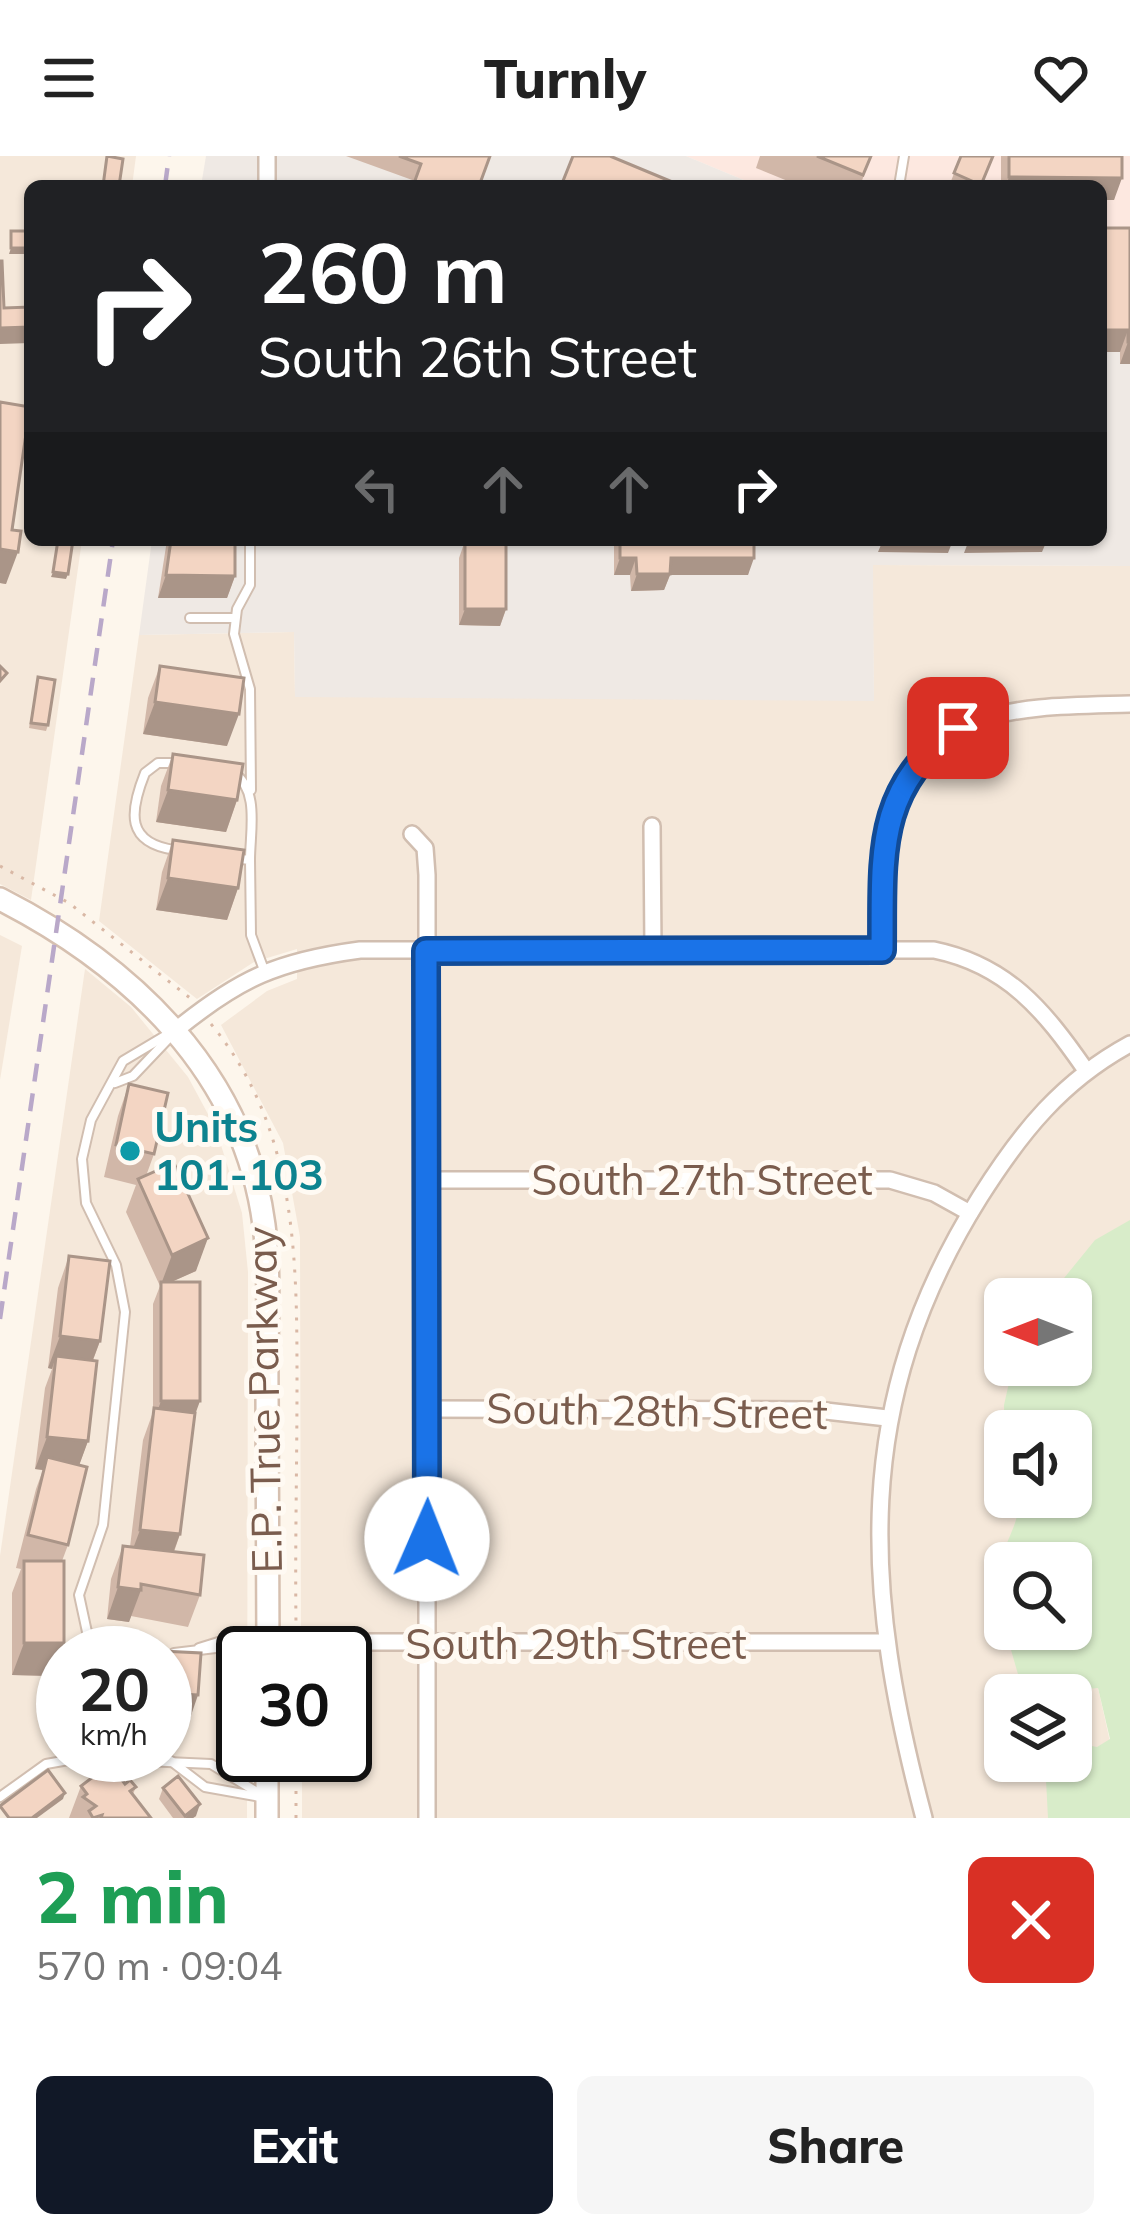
<!DOCTYPE html>
<meta charset="utf-8">
<style>
:root{--surface:#fff;--page:#f6f6f6;--text:#222;--muted:#767676;--accent:#111827}
body{margin:0;font-family:Mulish,sans-serif;background:var(--page);color:var(--text);height:100vh;display:flex;flex-direction:column;font-size:45px;white-space:nowrap}
*{box-sizing:border-box;margin:0}
p{font-size:39px;color:var(--muted)}
.icon{flex:none;width:66px;height:66px;fill:none;stroke:currentColor;stroke-width:2;stroke-linecap:round;stroke-linejoin:round}
.map{position:relative;height:1662px;overflow:hidden}
.panel{display:flex;flex-direction:column;background:var(--surface);flex:1}
.panel>*{flex:none}
.top-card{position:absolute;left:24px;top:24px;width:1083px;height:366px;border-radius:18px;box-shadow:0 3px 9px #0004;background:#202124;color:#fff;overflow:hidden}
.needle{width:78px;rotate:270deg}
.fabs{position:absolute;left:984px;top:1122px;display:grid;gap:24px}
.fabs a{display:grid;place-items:center;width:108px;height:108px;border-radius:18px;background:var(--surface);box-shadow:0 3px 9px #0004;font-size:60px}
.speed{position:absolute;left:36px;top:1470px;display:flex;gap:24px;font-size:60px;font-weight:700;text-align:center}
.speed>*{display:grid;place-content:center;width:156px;height:156px;border-radius:50%;background:var(--surface);box-shadow:0 3px 9px #0004;line-height:1}
.speed small{font-size:30px;font-weight:400}
.speed .limit{border:6px solid #111;border-radius:18px;background:#fff;color:#111}
.pin{position:absolute;display:grid;place-items:center;width:102px;height:102px;color:#fff;margin:-51px;border-radius:24px;box-shadow:0 6px 18px #0006}
.me{position:absolute;width:132px;margin:-66px;rotate:1deg;stroke-linejoin:round;filter:drop-shadow(0 0 9px #0008)}
.turn{display:flex;align-items:center;gap:42px;height:252px;padding:0 36px;font-size:54px}
.turn .icon{width:156px;height:156px;stroke-width:2.5}
.turn b{display:block;font-size:84px;line-height:102px}
.lanes{display:flex;align-items:center;height:114px;padding:0 36px;background:#0003;justify-content:center;gap:60px;direction:ltr}
.lanes .off{opacity:.35}
.round{display:grid;place-items:center;flex:none;width:126px;height:126px;border-radius:18px;background:var(--page)}
.head{display:flex;align-items:center;justify-content:space-between;height:204px;padding:0 36px}
h1{font-size:72px;font-weight:800;line-height:90px;color:#1e9e55}
.cta{display:flex;gap:24px;margin-top:auto;padding:24px 36px}
.cta a{flex:1;height:138px;border-radius:18px;background:var(--accent);color:#fff;font-size:48px;font-weight:800;line-height:138px;text-align:center}
.cta a+a{background:var(--page);color:var(--text)}
header{display:flex;justify-content:space-between;align-items:center;height:156px;padding:0 36px;background:var(--surface);font-size:54px;font-weight:800}
.map>svg:first-child{display:block}
.residential{fill:#f5e8da;fill-rule:evenodd}
.commercial{fill:#fde8e0}
.industrial{fill:#efe9e4}
.green{fill:#d8ecc9}
.lines{fill:none;stroke-linecap:round;stroke-linejoin:round}
.lane-casing{stroke:#d1beb0;stroke-width:12}
.street-casing{stroke:#d1beb0;stroke-width:20}
.secondary-casing{stroke:#d6c0b0;stroke-width:26}
.path{stroke:#d9b8a5;stroke-width:3;stroke-dasharray:3 9;stroke-linecap:butt}
.lane{stroke:#fff;stroke-width:8}
.street{stroke:#fff;stroke-width:15}
.secondary{stroke:#fff;stroke-width:21}
.rail{stroke:#b9a8c9;stroke-width:4.5;stroke-dasharray:18 12;stroke-linecap:butt}
.wall{fill:#d1b7a8}
.shaded-wall{fill:#aa9588}
.building{fill:#f3d5c3;stroke:#aa9588;stroke-width:3}
.route-casing{stroke:#114b97;stroke-width:30}
.route{stroke:#1a73e8;stroke-width:21}
.culture-dot{fill:#0f9aa8;stroke:#fffaf3;stroke-width:4.5}
.labels{text-anchor:middle;stroke-width:10;stroke-linejoin:round;paint-order:stroke}
.culture-label{font-size:42px;font-weight:bold;fill:#0d838f;stroke:#fffaf3;text-anchor:start}
.street-label{font-size:42px;fill:#7a5c4d;stroke:#fffaf3}
</style>
<header><svg class="icon" aria-label="menu" viewBox="0 0 24 24"><path d="M4 6h16M4 12h16M4 18h16"/></svg>Turnly<svg class="icon" aria-label="heart" viewBox="0 0 24 24"><path d="M12 20l-8-8c-3-5 5-10 8-4 3-6 11-1 8 4z"/></svg></header>
<div class="map">
<svg width="1130" height="1662" viewBox="0 0 1130 1662">
<rect width="100%" height="100%" fill="#fdf6ec"/>
<g class="residential">
<path d="M0,0H136L132,30H30V384H82L31,744L0,728Z"/>
<path d="M872,409L1130,410V1129L1057,1275H1005V1341H1055L1005,1407V1473H1071V1411L1127,1662H302V1599H345V1497H301L300,1081L283,987L221,869L267,835L297,823V793L254,806L197,843L99,765L139,479L294,476L295,540L874,544ZM1005,1143H1071V1209H1005ZM1005,1539H1071V1605H1005Z"/>
<path d="M0,779L22,790L0,924Z"/>
<path d="M85,813L131,851L188,921L216,973L242,1057L248,1116L247,1662H0V1400ZM63,1497H165V1599H63Z"/>
</g>
<path class="commercial" d="M686,0H1130V79H1101V30H758Z"/>
<g class="industrial">
<path d="M206,0H686L758,30H201Z"/>
<path d="M1101,79H1130V410L873,409L874,545L295,541L294,476L139,479L152,384H1101Z"/>
</g>
<path class="green" d="M1130,1064V1662H1048L1045,1605H1071V1586L1097,1591L1110,1583L1098,1532L1024,1539L1005,1473H1071V1407H1005V1471C1002,1449 998,1422 1003,1400C1008,1378 1022,1363 1017,1341H1071V1275H1005V1303L1004,1249L1013,1209H1071V1143H1047L1095,1084Z"/>
<g class="lines">
<g class="lane-casing">
<g id="lane">
<path d="M899,30L904,0"/>
<path d="M250,384V429L237,453L234,478L250,533L251,634"/>
<path d="M190,462H235"/>
<path d="M233,616C260,634 250,675 250,704"/>
<path d="M175,694C126,687 129,657 145,617L158,607H176"/>
<path d="M232,702L250,704L251,779L264,814"/>
<path d="M115,927L133,920L171,880"/>
<path d="M199,1492L228,1483L260,1485"/>
<path d="M112,1494L87,1476L79,1439L103,1369L125,1156L116,1109L86,1047L82,1003L91,964L123,905L170,877"/>
<path d="M174,1497L266,1486"/>
<path d="M171,1605L205,1631L260,1641"/>
<path d="M0,1641L46,1608L80,1602L211,1608L265,1641"/>
</g>
</g>
<g class="street-casing">
<g id="street">
<path d="M267,0V30"/>
<path d="M652,670L653,794"/>
<path d="M412,678L425,692L427,719V1662"/>
<path d="M882,794C882,753 876,704 887,665C919,545 1031,551 1130,548"/>
<path d="M176,874C240,822 278,805 360,794H934C1007,809 1044,854 1085,913"/>
<path d="M428,1024H890L934,1037L970,1057"/>
<path d="M428,1253L817,1254L887,1262"/>
<path d="M268,1486H885"/>
<path d="M924,1662C864,1436 850,1248 980,1041C1021,976 1062,925 1130,888"/>
</g>
</g>
<g class="secondary-casing">
<g id="secondary">
<path d="M0,743C131,810 244,916 264,1069C271,1123 266,1179 267,1233C267,1321 268,1409 268,1497"/>
<path d="M267,1599V1662"/>
</g>
</g>
<g class="path">
<path d="M0,710L69,747L190,842"/>
<path d="M211,868C297,972 297,1101 297,1228C297,1308 295,1389 296,1469"/>
<path d="M296,1662V1599"/>
</g>
<use href="#lane" class="lane"/>
<use href="#street" class="street"/>
<use href="#secondary" class="secondary"/>
<g class="rail">
<path d="M165,30L169,0"/>
<path d="M0,1163L113,384"/>
</g>
</g>
<g class="wall">
<path d="M346,0H490L415,25Z"/>
<path d="M760,0H871L860,30H800L756,12Z"/>
<path d="M961,0L981,30H949Z"/>
<path d="M1001,0H1122L1114,44L1101,30H1001Z"/>
<path d="M1101,72H1130V208H1120V196H1101Z"/>
<path d="M0,246L30,251V287L22,305L6,428L0,427Z"/>
<path d="M167,384H235V420L227,442H158Z"/>
<path d="M614,384H754L748,419H670L664,434L631,435L630,419H614Z"/>
<path d="M465,385L506,453L500,470L459,469V402Z"/>
<path d="M160,510L227,590L143,578L148,542Z"/>
<path d="M38,521L48,569L46,575L29,572Z"/>
<path d="M173,598L237,644L226,676L156,666L161,630Z"/>
<path d="M173,684L238,732L227,764L156,754L162,716Z"/>
<path d="M129,928L154,998L146,1020L196,1115L171,1126L194,1264L180,1378L174,1396L200,1439L188,1471L131,1460L129,1466L107,1463L111,1423L123,1390L130,1391L143,1284L153,1256V1148L160,1130L126,1056L136,1029L104,1021L118,960Z"/>
<path d="M69,1100L100,1185L93,1204L88,1285L79,1309L68,1389L62,1405L64,1487L52,1520L12,1519V1437L21,1413L16,1412L36,1333L43,1314L35,1313L45,1232L52,1213L48,1212L58,1132Z"/>
<path d="M125,1628L136,1631L133,1638L151,1662H69L81,1630Z"/>
<path d="M163,1632L196,1660L193,1662H173L159,1643Z"/>
</g>
<g class="shaded-wall">
<path d="M1009,21L1122,22L1114,44H1101V30H1006Z"/>
<path d="M11,92H30V98H9Z"/>
<path d="M30,171V187L0,188V172Z"/>
<path d="M1101,174H1128L1120,196H1101Z"/>
<path d="M1128,186H1130V208H1120Z"/>
<path d="M883,384H953L948,397L878,396Z"/>
<path d="M969,384H1047L1042,396L964,397Z"/>
<path d="M0,393L18,396L6,428L0,427Z"/>
<path d="M620,402H636L630,419H614Z"/>
<path d="M671,402H754L748,419H670L664,434L631,435L637,418Z"/>
<path d="M53,416L68,418L66,423L51,421Z"/>
<path d="M166,419L235,420L227,442H158Z"/>
<path d="M465,453H506L500,470L459,469Z"/>
<path d="M155,546L239,558L227,590L143,578Z"/>
<path d="M168,634L237,644L226,676L156,666Z"/>
<path d="M168,722L238,732L227,764L156,754Z"/>
<path d="M208,1082L196,1115L160,1131L172,1099Z"/>
<path d="M60,1180L100,1185L88,1217L56,1200L52,1213L48,1212Z"/>
<path d="M161,1245H200L192,1267H153Z"/>
<path d="M47,1281L88,1285L76,1318L47,1301L43,1314L35,1313Z"/>
<path d="M140,1374L180,1378L168,1411L128,1406Z"/>
<path d="M118,1431L141,1434L129,1466L107,1463Z"/>
<path d="M24,1487H64L52,1520L12,1519Z"/>
<path d="M165,1537L198,1539L187,1571L165,1570Z"/>
<path d="M65,1637L63,1643L37,1662H32Z"/>
<path d="M200,1648L196,1660L193,1662H185Z"/>
</g>
<g class="building">
<path d="M107,0L123,3L119,30H103Z"/>
<path d="M399,0H490L479,30H413L421,8Z"/>
<path d="M573,0H610L682,30H561Z"/>
<path d="M817,0H871L863,19Z"/>
<path d="M961,0H993L981,29L954,17Z"/>
<path d="M1009,0H1122V22L1009,21Z"/>
<path d="M1101,72H1130V186H1128V174H1101Z"/>
<rect x="11" y="75" width="19" height="17"/>
<path d="M0,105H2L4,152L30,151V171L0,172Z"/>
<path d="M0,246L30,251V272L27,271L12,374L21,375L18,396L0,393Z"/>
<path d="M58,384H73L68,418L53,416Z"/>
<path d="M171,384H235V420L166,419Z"/>
<path d="M620,384H754V402H671L670,418H637L636,402H620Z"/>
<rect x="465" y="385" width="41" height="68"/>
<path d="M0,510L7,517L0,525Z"/>
<path d="M160,510L244,522L239,558L155,546Z"/>
<path d="M38,521L55,524L48,569L31,567Z"/>
<path d="M173,598L243,608L237,644L168,634Z"/>
<path d="M173,684L244,694L238,732L168,722Z"/>
<path d="M129,928L168,937L154,998L116,989Z"/>
<path d="M174,1007L208,1082L172,1099L138,1023Z"/>
<path d="M69,1100L110,1105L100,1185L60,1180Z"/>
<rect x="161" y="1126" width="39" height="119"/>
<path d="M56,1200L97,1205L88,1285L47,1281Z"/>
<path d="M154,1252L195,1257L180,1378L140,1374Z"/>
<path d="M47,1301L87,1311L68,1389L28,1379Z"/>
<path d="M123,1390L204,1399L200,1439L141,1428V1434L118,1431Z"/>
<rect x="24" y="1405" width="40" height="82"/>
<path d="M80,1491L201,1497L198,1539L165,1537V1497H80Z"/>
<path d="M110,1608L125,1628L130,1624L136,1631L130,1635L151,1662H101L102,1659L93,1662L89,1655L96,1650L83,1641L87,1638L81,1630Z"/>
<path d="M48,1614L65,1637L32,1662H9L0,1650Z"/>
<path d="M178,1620L200,1648L185,1660L163,1632Z"/>
</g>
<g class="lines">
<g class="route-casing">
<path id="route" d="M427,1383L426,795L882,794C883,700 874,632 958,572"/>
</g>
<use href="#route" class="route"/>
</g>
<circle class="culture-dot" cx="130" cy="995" r="12"/>
<g class="labels">
<g class="culture-label">
<text x="154" y="986">Units<tspan x="154" dy="48">101-103</tspan></text>
</g>
<g class="street-label">
<text x="702" y="1039">South 27th Street</text>
<text transform="translate(264 1244) rotate(-91)" y="15">E.P. True Parkway</text>
<text transform="translate(657 1255) rotate(1)" y="15">South 28th Street</text>
<text x="576" y="1503">South 29th Street</text>
</g>
</g>
</svg>
<div class="fabs">
<a><svg class="needle" viewBox="-14 -14 28 28"><path d="M0-13l5 13h-10z" fill="#e53935"/><path d="M0 13l5-13h-10z" fill="#767676"/></svg></a>
<a><svg class="icon" aria-label="sound" viewBox="0 0 24 24"><path d="M4 9h4l5-4v14l-5-4H4zM17 9q2 3 0 6"/></svg></a>
<a><svg class="icon" aria-label="search" viewBox="0 0 24 24"><circle cx="10" cy="10" r="6"/><path d="M15 15l6 6"/></svg></a>
<a><svg class="icon" aria-label="layers" viewBox="0 0 24 24"><path d="M12 4l9 5-9 5-9-5zM3 14l9 5 9-5"/></svg></a>
</div>
<div class="speed"><div>20<small>km/h</small></div><div class="limit">30</div></div>
<div class="pin" style="left:958px;top:572px;background:#d93025"><svg class="icon" aria-label="arrive" viewBox="0 0 24 24"><path d="M6 21V4h12l-3 4 3 4H6"/></svg></div>
<svg class="me" style="left:427px;top:1383px" viewBox="-20 -20 40 40"><circle r="19" fill="#fff"/><path d="M0-13L10 11 0 6-10 11z" fill="#1a73e8"/></svg>
<div class="top-card">
<div class="turn"><svg class="icon" aria-label="right" viewBox="0 0 24 24"><path d="M7 20v-9h11M14 6l5 5-5 5"/></svg><div><b>260 m</b>South 26th Street</div></div>
<div class="lanes"><svg class="icon off" aria-label="left" viewBox="0 0 24 24"><path d="M17 20v-9H6M10 6l-5 5 5 5"/></svg><svg class="icon off" aria-label="ahead" viewBox="0 0 24 24"><path d="M12 20V5M6 11l6-6 6 6"/></svg><svg class="icon off" aria-label="ahead" viewBox="0 0 24 24"><path d="M12 20V5M6 11l6-6 6 6"/></svg><svg class="icon" aria-label="right" viewBox="0 0 24 24"><path d="M7 20v-9h11M14 6l5 5-5 5"/></svg></div>
</div>
</div>
<section class="panel">
<div class="head"><div><h1>2 min</h1><p>570 m · 09:04</p></div><a class="round" style="background:#d93025;color:#fff"><svg class="icon" aria-label="close" viewBox="0 0 24 24"><path d="M6 6l12 12M18 6L6 18"/></svg></a></div>
<div class="cta"><a>Exit</a><a>Share</a></div>
</section>
